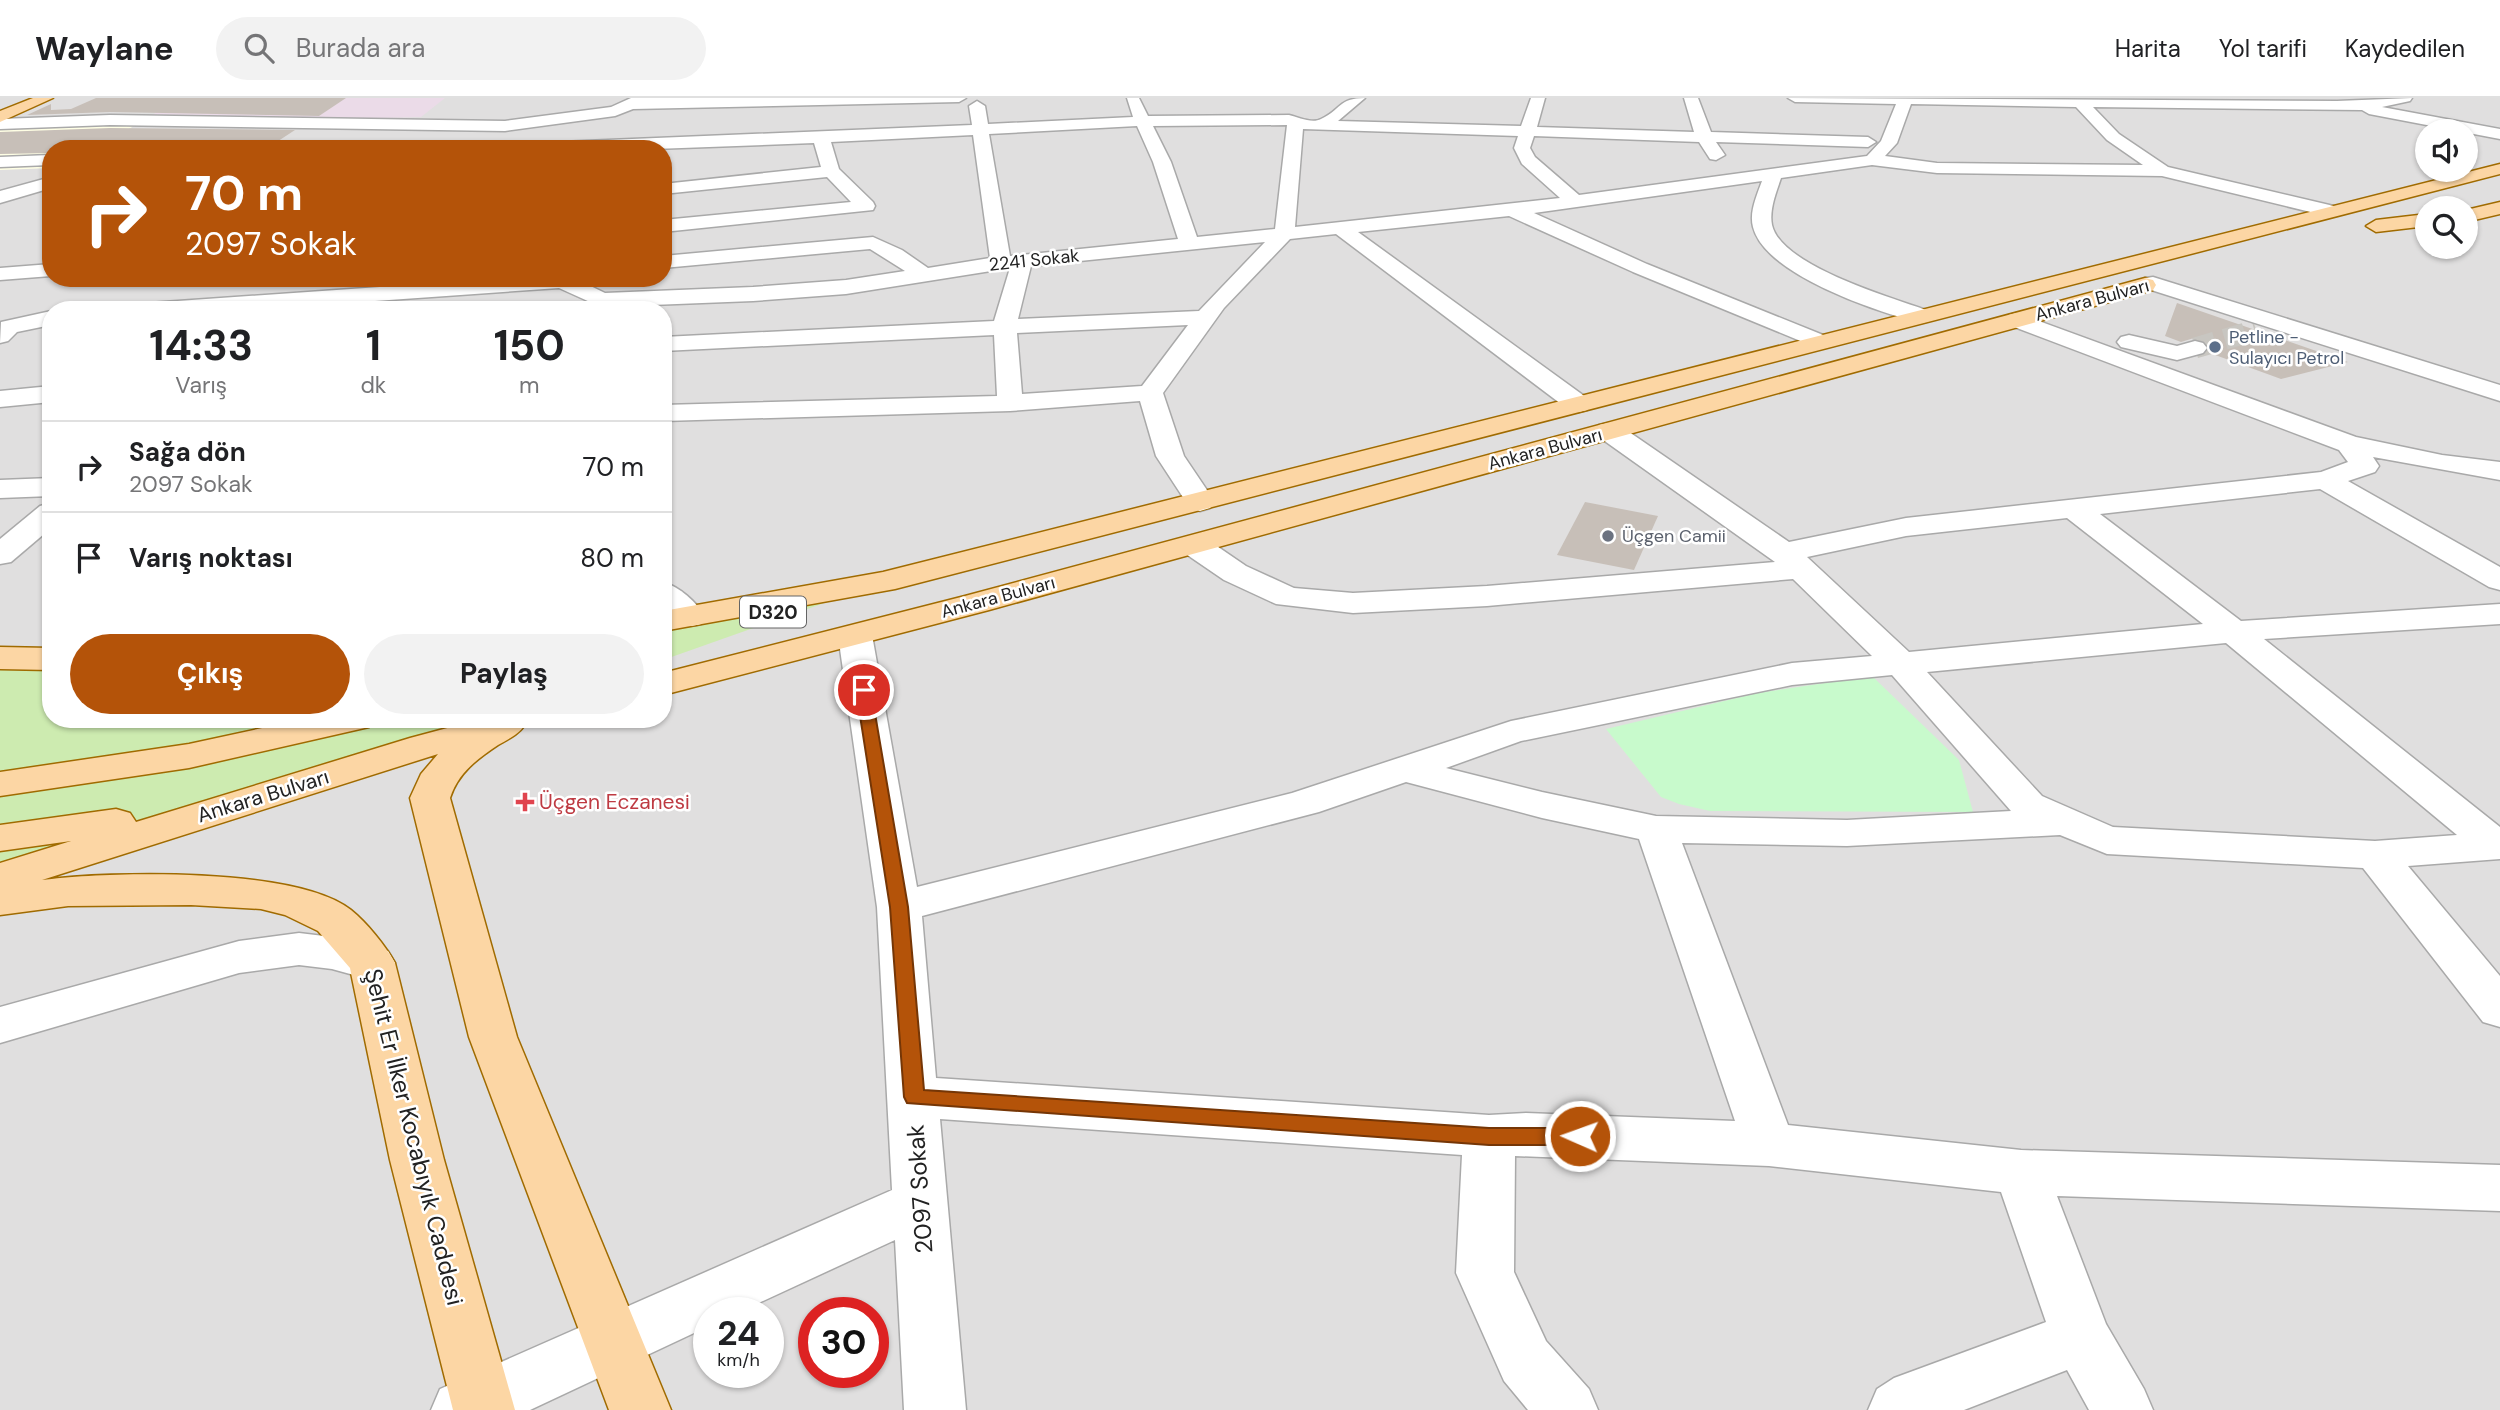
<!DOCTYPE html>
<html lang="tr">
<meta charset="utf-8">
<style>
:root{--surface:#fff;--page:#f2f2f2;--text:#202124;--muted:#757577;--line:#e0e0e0;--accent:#b45309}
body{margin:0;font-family:"DM Sans",sans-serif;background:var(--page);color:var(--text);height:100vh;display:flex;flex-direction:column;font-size:26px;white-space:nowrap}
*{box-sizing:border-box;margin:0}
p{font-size:23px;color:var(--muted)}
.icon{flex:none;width:38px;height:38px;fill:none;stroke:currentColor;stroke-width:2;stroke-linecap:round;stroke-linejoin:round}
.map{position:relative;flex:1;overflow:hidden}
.details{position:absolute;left:42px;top:203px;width:630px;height:427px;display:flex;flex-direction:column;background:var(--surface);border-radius:28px;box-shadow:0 2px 5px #0004}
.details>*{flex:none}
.top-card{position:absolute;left:42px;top:42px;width:630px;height:147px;border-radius:28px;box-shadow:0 2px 5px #0004;background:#b45309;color:#fff;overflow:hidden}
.fabs{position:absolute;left:2415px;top:21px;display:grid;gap:14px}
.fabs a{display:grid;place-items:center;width:63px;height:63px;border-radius:50%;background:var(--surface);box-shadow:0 2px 5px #0004;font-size:35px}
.speed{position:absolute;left:693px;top:1199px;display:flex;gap:14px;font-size:35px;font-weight:700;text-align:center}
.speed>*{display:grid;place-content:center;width:91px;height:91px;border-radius:50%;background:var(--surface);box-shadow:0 2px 5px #0004;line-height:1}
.speed small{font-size:18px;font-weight:400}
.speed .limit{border:10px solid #d22;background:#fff;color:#111}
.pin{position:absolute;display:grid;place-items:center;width:60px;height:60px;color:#fff;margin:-30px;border:4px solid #fff;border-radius:50%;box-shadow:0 2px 7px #0007}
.me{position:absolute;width:77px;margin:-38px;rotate:272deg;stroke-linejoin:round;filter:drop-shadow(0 0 5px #0008)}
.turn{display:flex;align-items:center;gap:24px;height:147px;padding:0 28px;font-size:32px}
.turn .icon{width:91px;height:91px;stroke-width:2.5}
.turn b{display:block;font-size:49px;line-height:60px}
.eta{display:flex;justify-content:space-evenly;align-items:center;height:119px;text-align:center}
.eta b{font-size:42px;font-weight:700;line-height:49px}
.button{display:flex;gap:14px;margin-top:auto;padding:14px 28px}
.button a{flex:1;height:80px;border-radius:42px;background:var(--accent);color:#fff;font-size:28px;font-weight:700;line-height:80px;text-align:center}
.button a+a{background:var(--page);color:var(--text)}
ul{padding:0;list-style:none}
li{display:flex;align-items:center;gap:21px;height:91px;padding:0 28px;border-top:2px solid var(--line)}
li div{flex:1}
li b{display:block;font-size:26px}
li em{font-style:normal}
header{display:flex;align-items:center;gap:42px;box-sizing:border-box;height:98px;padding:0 35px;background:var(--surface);border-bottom:2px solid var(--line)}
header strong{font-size:33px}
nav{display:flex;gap:38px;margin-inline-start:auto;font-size:24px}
.search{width:490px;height:63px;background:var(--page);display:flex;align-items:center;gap:18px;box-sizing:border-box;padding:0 24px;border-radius:38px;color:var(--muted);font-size:26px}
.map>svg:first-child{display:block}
.residential{fill:#e0dfdf;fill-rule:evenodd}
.industrial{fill:#ebdbe8}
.education{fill:#ffffe5}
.grass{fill:#cdebb0}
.park{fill:#c8facc}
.building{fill:#c7bfb8}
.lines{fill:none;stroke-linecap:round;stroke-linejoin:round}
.minor-tunnel{stroke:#c8c6c1;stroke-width:21;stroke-dasharray:21 10;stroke-linecap:butt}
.minor-casing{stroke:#a9a9a9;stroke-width:3}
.major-casing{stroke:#a06b00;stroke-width:3}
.minor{fill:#fff;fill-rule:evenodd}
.major{fill:#fcd6a4;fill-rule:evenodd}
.route{fill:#b45309;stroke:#753606;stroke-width:2}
.service-dot{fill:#5c6f8a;stroke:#fff;stroke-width:2.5}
.worship-dot{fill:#6b7280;stroke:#fff;stroke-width:2.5}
.health-dot{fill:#e0444e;stroke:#fff;stroke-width:2.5}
.labels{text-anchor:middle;stroke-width:5;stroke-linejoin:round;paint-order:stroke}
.far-street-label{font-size:18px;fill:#222;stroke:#fff}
.far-service-label{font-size:18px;fill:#4e5e75;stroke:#fff;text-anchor:start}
.far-worship-label{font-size:18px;fill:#5b616d;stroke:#fff;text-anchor:start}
.shield{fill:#fff;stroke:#646464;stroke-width:2}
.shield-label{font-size:19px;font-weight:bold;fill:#222}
.street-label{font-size:21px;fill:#222;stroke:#fff}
.health-label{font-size:21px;fill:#be3a42;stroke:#fff;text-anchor:start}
.near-street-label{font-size:24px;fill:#222;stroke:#fff}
</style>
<header>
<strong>Waylane</strong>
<div class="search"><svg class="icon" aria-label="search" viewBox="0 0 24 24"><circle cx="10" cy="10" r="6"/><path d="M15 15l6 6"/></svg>Burada ara</div>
<nav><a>Harita</a><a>Yol tarifi</a><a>Kaydedilen</a></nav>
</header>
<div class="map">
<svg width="2500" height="1312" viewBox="0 0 2500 1312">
<rect width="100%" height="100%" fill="#f2efe9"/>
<path class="residential" d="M0,0H2500V1312H0ZM2427,33H2466V72H2427ZM51,51H663V180H51ZM2427,110H2466V149H2427ZM51,212H663V621H51ZM709,1214H768V1274H709ZM814,1214H873V1274H814Z"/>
<path class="industrial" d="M183,0H445L421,19L217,24L152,17Z"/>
<path class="education" d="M136,27L90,51H51V70L0,72V31Z"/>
<g class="grass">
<path d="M884,484L663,562V523Z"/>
<path d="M0,560L51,561V621H498L0,780Z"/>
</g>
<path class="park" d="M1872,578L1959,662L1973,714L1710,713L1679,706L1661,699L1606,631L1758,595Z"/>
<g class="building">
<path d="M96,0H346L319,18L110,14L27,17L51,6V12L71,11Z"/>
<path d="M110,30L295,32L266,51H51V55L0,56V34Z"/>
<path d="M2177,205L2348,264L2281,281L2207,254L2210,250L2204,242L2194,240L2181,244L2165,238Z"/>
<path d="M1585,404L1658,418L1634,472L1557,457Z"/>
</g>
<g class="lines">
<path class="minor-tunnel" d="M2195,250L2256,232"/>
<g class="minor-casing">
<g id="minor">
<path d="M631,0H966L959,4L633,11L615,18L505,33L110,27L0,31V21L110,17L505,23L611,9Z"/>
<path d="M1127,0H1139L1148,18L1289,17C1298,19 1312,26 1321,21C1341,12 1338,0 1365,0L1338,23L1521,28L1531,0H1545L1537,29L1694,34L1684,0H1698L1711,34L1868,39L1876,44L1868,49L1716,44L1725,57L1716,62L1710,61L1699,44L1534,38L1530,50L1535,59L1579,97L1867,58L1881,43L1896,6L1795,4L1788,0L2337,3L2412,0L2410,3L2382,9L2500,31V41L2369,16L2362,12L2093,9L2119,36L2168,69L2338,109L2341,113L2331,119L2162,78L1937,75L1872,67L1781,80C1776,95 1769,112 1772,127C1781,168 1893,200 1929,213L1932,218L1929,223L1921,225C1878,214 1765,177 1753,129C1749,114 1757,97 1762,83L1534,115L1647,166L1828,239L1832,244L1828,249L1820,251L1633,174L1509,118L1358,134L1587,300L1591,306L1587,312L1578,314L1569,312L1336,136L1290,141L1224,210L1163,295L1184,358L1215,404L1210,410L1200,413L1190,410L1156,358L1140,303L1010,313L663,323V307L997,298L994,237L663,253V239L994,223L1010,170L846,196L753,203L601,209L559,190L248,212H138L141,207L149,205L509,180H574L605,195L753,189L846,182L905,173L870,151L663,170V158L873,139L902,152L928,170L990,160L973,37L831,44L839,71L873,104L875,108L873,112L663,134V122L851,104L827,79L663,96V86L821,69L814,45L654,51L552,49L560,44L972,27L969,8L977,3L985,8L988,26L1133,19ZM1911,6L2076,9L2107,42L2143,67L1937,65L1885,58L1897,45ZM1287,27L1275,131L1197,139L1171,64L1153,28ZM1137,28L1153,64L1178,141L1010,158L989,36ZM1303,31L1518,38L1514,50L1522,66L1560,100L1295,129ZM1265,144L1199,213L1018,221L1031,168ZM1188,227L1142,288L1022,296L1017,235Z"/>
<path d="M50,57V67L0,69V59Z"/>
<path d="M51,79V90L0,105V93Z"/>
<path d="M51,166V178L0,182V170Z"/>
<path d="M2153,179L2500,287V303L2145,190L2142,185L2145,180Z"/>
<path d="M51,213V227L17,234L8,243L0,245L1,224Z"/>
<path d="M2017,215L2356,339L2442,357L2500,364V382L2373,359L2379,368L2375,374L2348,383L2500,469V492L2489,489L2320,391L2100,416L2241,523L2500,506V526L2264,541L2500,729V761L2408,768L2500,878V929L2483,924L2363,770L2107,756L2060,737L1847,748L1682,745L1788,1027L2021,1052L2500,1067V1113L2057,1098L2106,1226L2144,1291L2153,1312H2089L2067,1272L1964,1312H1868L1877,1291L1894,1280L2046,1224L2001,1094L1769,1068L1515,1058L1514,1174L1546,1243L1589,1291L1598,1312H1528L1504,1283L1456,1175L1462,1057L940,1021L966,1312H904L895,1142L739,1214H709V1228L530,1312H431L440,1291L892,1092L877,809L838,537L843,530L855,527L867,530L872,537L917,789L1292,695L1511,623L1792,565L1872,558L1793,481L1487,508L1353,515L1276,506L1224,482L1183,454L1178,447L1183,440L1194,438L1205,440L1246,468L1294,490L1353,495L1487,488L1775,464L1599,339L1596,333L1599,327L1609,325L1619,327L1789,444L1906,420L2321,374L2348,364L2339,352L2009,227L2006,222L2009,217ZM2067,420L2203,526L1909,554L1807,459L1906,438ZM2226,545L2457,737L2375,743L2113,729L2042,698L1927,574ZM1892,577L2011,713L1847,722L1656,718L1542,694L1446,670L1521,643L1792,587ZM1406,684L1542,720L1639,741L1735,1023L1526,1015L1489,1017L936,980L922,818L1319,714Z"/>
<path d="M2129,237L2177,248L2195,243L2203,245L2207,250L2203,255L2177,262L2121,249L2117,244L2121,239Z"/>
<path d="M51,288V304L0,309V293Z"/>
<path d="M51,380V398L0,400V382Z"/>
<path d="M51,405V430L11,464L0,466V441L40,408Z"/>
<path d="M663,484C680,489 696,504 706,519L701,526C683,531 676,525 663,513Z"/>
<path d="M299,835L332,839L388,853L395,865L388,877L372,882L332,871L299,867L239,875L0,945V909L239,843Z"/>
</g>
</g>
<g class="major-casing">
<g id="major">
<path d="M33,0H53L0,24V13Z"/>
<path d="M2500,66V76L895,491L663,533V513L883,474Z"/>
<path d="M2500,104V116L2466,124V112Z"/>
<path d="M2427,116V128L2376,134L2366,128L2376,122Z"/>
<path d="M2145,180L2153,182L2156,187L2153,192L989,512L663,597V575L965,498Z"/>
<path d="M0,549L51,550V572L0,571Z"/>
<path d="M304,621H374L369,629L189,670L0,698V674L189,646Z"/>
<path d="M481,621H521L525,627C518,637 508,641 498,647C477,661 458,675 450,700L517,939L671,1312H609L469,939L410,700L421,676L438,656L42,782C110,773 297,769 351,812C367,825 385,847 395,865L444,1062L515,1312H453L390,1062L350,870L318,833L285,817L261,811L191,807L68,808L0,817V765L71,743L0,753V727L116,711L130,715L136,724L410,640Z"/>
</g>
</g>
<use href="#minor" class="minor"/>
<use href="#major" class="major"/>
</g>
<path class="route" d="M864,587L871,592L908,809L924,992L1489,1030H1580L1587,1032L1591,1038L1587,1045L1580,1047H1489L907,1005L904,999L890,809L856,592Z"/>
<circle class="service-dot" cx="2215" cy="249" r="7"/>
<circle class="worship-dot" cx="1608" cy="438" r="7"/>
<path class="health-dot" d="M521.5 693.5h7v7h7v7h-7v7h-7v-7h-7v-7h7z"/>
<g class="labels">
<g class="far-street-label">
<text transform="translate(1034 162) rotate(-6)" y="6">2241 Sokak</text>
<text transform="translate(2092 202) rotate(-15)" y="6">Ankara Bulvarı</text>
<text transform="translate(1545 351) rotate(-15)" y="6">Ankara Bulvarı</text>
<text transform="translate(998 499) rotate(-15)" y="6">Ankara Bulvarı</text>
</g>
<g class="far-service-label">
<text x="2229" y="245">Petline -<tspan x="2229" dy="21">Sulayıcı Petrol</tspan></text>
</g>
<g class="far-worship-label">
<text x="1622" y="444">Üçgen Camii</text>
</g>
<rect class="shield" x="740" y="498.5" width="66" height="31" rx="5"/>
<g class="shield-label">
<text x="773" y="521">D320</text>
</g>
<g class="street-label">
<text transform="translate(263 698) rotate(-17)" y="7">Ankara Bulvarı</text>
</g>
<g class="health-label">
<text x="539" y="711">Üçgen Eczanesi</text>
</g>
<g class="near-street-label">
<text transform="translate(414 1039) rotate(76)" y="8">Şehit Er İlker Kocabıyık Caddesi</text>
<text transform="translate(920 1091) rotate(-94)" y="8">2097 Sokak</text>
</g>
</g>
</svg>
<div class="fabs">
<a><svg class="icon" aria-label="sound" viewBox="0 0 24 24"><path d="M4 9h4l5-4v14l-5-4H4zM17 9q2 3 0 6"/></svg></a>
<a><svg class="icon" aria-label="search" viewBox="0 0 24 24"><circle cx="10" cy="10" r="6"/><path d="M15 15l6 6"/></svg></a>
</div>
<div class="speed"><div>24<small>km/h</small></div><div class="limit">30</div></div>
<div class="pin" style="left:864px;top:592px;background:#d93025"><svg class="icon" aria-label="arrive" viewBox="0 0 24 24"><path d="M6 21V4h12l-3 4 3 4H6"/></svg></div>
<svg class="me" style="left:1580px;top:1038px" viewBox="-20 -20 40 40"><circle r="17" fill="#b45309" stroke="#fff" stroke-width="3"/><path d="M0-11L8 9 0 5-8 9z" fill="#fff"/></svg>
<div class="top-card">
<div class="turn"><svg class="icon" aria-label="right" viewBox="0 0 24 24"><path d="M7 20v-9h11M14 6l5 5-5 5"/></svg><div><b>70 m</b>2097 Sokak</div></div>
</div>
<section class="details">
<div class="eta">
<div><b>14:33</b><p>Varış</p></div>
<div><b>1</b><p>dk</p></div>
<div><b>150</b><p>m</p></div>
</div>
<ul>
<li><svg class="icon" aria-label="right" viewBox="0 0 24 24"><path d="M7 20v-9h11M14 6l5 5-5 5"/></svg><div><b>Sağa dön</b><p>2097 Sokak</p></div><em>70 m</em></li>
<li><svg class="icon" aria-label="arrive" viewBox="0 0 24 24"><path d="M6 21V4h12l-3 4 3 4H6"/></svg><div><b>Varış noktası</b></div><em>80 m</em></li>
</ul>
<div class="button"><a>Çıkış</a><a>Paylaş</a></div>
</section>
</div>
